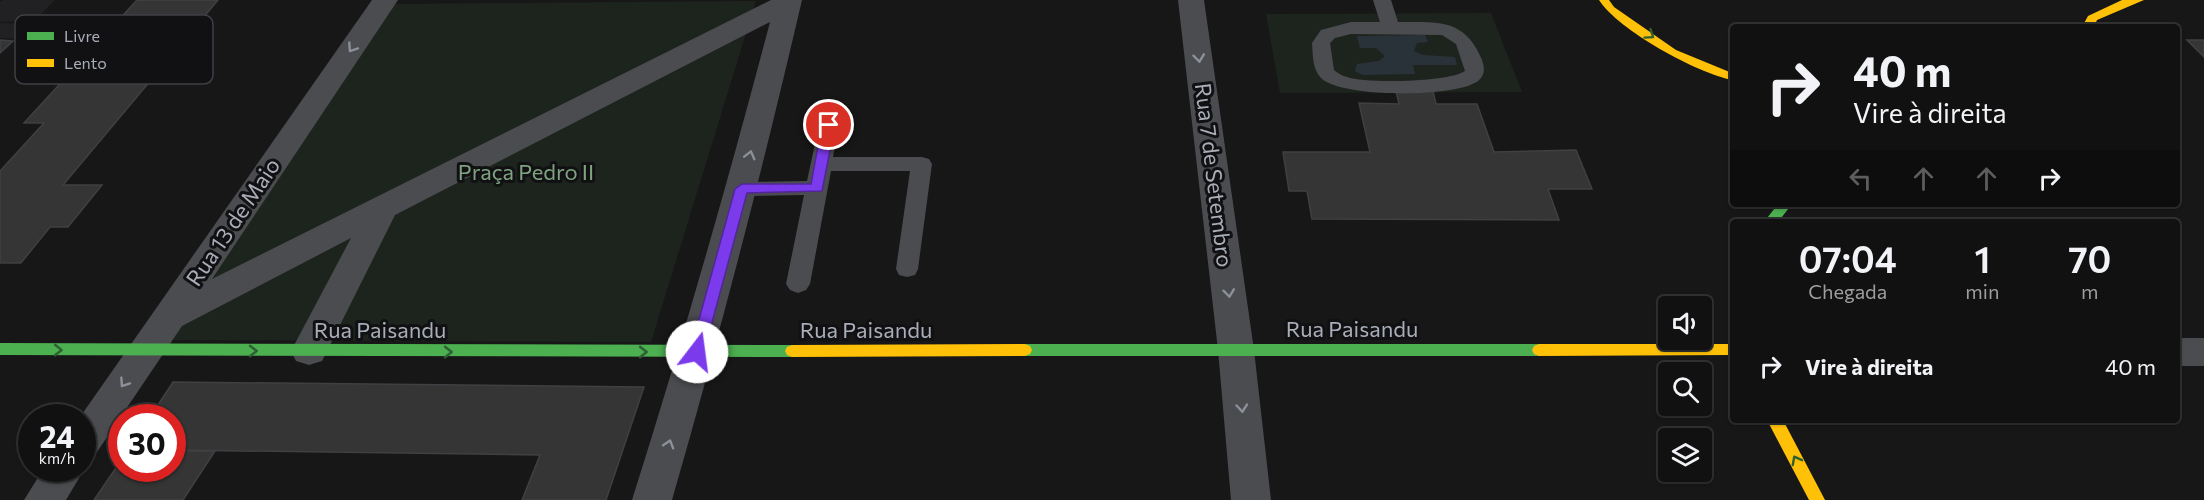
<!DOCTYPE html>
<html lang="pt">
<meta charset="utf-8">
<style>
:root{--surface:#111;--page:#1e1f1f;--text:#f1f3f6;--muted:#9c9d9f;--line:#303131}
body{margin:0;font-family:Commissioner,sans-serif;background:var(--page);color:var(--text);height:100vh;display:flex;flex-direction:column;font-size:22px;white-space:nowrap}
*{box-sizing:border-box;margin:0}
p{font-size:20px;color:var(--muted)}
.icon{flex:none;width:33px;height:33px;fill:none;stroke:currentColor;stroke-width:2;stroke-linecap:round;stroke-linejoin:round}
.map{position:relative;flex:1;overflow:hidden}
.details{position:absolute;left:1730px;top:219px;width:450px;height:204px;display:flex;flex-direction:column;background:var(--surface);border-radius:6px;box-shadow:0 2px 4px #0004,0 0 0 2px var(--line)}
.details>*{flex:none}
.banner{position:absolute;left:1730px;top:24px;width:450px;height:183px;border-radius:6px;box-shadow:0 2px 4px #0004,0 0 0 2px var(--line);background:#111;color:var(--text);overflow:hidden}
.buttons{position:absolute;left:1658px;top:296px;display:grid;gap:12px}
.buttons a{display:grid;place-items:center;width:54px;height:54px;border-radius:6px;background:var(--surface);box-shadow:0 2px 4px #0004,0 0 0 2px var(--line);font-size:30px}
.speed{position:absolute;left:18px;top:404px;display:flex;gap:12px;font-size:30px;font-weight:700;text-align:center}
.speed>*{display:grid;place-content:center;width:78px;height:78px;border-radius:50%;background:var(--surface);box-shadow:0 2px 4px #0004,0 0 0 2px var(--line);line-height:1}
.speed small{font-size:15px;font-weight:400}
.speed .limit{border:9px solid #d22;background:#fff;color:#111}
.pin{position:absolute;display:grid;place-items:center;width:51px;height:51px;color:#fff;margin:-26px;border:3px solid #fff;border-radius:50%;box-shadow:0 2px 6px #0007}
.me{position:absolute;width:66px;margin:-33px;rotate:15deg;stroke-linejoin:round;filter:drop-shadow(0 0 4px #0008)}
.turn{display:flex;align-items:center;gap:21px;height:126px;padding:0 24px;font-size:27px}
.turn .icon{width:78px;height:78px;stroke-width:2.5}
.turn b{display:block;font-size:42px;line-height:51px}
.lanes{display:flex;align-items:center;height:57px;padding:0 24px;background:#0003;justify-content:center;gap:30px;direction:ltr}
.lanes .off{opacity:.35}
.eta{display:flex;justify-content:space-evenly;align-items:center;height:102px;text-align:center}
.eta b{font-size:36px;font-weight:600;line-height:42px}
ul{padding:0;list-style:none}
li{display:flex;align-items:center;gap:18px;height:90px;padding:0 24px}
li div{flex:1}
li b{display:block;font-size:22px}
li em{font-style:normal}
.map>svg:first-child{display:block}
.built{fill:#212123}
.green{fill:#1d241e}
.water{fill:#2a3239}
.building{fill:#353536;stroke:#3f4043;stroke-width:1.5}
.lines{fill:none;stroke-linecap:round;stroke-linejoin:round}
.lane{fill:#4b4c50;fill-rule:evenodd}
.street{fill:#4b4c50;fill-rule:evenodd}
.fast{fill:#4caf50;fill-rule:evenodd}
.slow{fill:#ffc107;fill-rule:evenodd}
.oneway{stroke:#2e6032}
.oneway2{stroke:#8c9099}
.route{fill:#7c3aed;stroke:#51269a;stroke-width:1.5}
.labels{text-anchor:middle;stroke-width:6;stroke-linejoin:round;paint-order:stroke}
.park-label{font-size:22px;fill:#7fa381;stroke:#111113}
.street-label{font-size:22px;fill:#a8adb8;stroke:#111113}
.key{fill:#111113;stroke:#3e4045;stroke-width:1.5}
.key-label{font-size:16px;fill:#a8adb8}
</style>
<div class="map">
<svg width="2204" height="500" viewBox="0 0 2204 500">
<rect width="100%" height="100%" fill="#171717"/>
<g class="built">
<path d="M3,0H55L34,21L0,22V2Z"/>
<path d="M0,23L37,24L21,39L0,38Z"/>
</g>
<g class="green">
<path d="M756,1L651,342L164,340L384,4Z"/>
<path d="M1491,13L1522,92L1280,93L1266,14Z"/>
</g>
<path class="water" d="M1425,35L1428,42L1417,43L1414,51L1423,55L1455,57L1457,65H1413L1415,74L1363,75L1355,71L1357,64L1379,61L1385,56L1376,48H1360L1357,36Z"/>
<g class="building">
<path d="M137,0H218L63,185H102L68,227H50L21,263H0V171L44,123H24Z"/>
<path d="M0,40L13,41L0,53Z"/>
<path d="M2187,40H2204V57Z"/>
<path d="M1396,91H1433L1436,104H1477L1494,152L1576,150L1592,189H1548L1559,220L1312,219L1307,191H1289L1283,152H1370L1359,103L1399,104Z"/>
<path d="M173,382L644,387L606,500H522L540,455L172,450V417H150Z"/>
<path d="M172,451H215L183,500H94L122,459V468H172Z"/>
</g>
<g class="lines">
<g class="lane">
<path d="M1373,0H1391L1398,22C1438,22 1465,18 1482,60C1485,69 1485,75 1478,81C1455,98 1341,98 1321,78C1312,69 1313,54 1312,43L1321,30L1351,22H1380ZM1351,34L1442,35L1456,44L1465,71C1450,82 1365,84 1347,77C1342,76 1338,73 1334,70L1330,43L1335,38Z"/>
<path d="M829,118L836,120L839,125L833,157H922L929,159L932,164L918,269L915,275L907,277L899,275L896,269L910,171H831L810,284L806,290L798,293L790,290L786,284L804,195L742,196L734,194L731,189L734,184L742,182L807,181L819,125L822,120Z"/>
</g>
<g class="street">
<path d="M372,0H398L212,279L771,0H802C763,168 720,334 672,500H632C682,342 728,182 770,22L395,215L322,361L309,365L296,361L291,351L351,238L182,326L95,455L82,460V417H80Z"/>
<path d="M1178,0H1204L1254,350L1271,500H1231L1218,350Z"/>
<rect x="2176" y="338" width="28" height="28"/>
<path d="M82,462L85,468L66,500H24L44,468H82Z"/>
</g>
<g class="fast">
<path d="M1778,204H1792L1778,222H1764Z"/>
<path d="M0,343L792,345L797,347L799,351L797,355L792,357L0,355Z"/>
<path d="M1025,344H1539L1544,346L1546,350L1544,354L1539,356H1025L1020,354L1018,350L1020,346Z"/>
</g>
<g class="slow">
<path d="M1599,0H1609L1614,7L1676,50L1732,73V80C1697,73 1618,30 1599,0Z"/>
<path d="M2122,0H2144L2097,20L2094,27H2082L2088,16Z"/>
<path d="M1025,344L1030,346L1032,350L1030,354L1025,356L792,357L787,355L785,351L787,347L792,345Z"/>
<path d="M1539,344H1732V355L1539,356L1534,354L1532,350L1534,346Z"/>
<path d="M1767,420H1783L1825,500H1809Z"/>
</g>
</g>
<defs><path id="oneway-chevron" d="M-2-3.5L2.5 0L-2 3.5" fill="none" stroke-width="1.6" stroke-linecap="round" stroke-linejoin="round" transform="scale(1.5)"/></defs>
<g class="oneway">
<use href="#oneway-chevron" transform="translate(1650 35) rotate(35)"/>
<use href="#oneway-chevron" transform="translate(58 350) rotate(1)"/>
<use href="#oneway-chevron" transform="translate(253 351)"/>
<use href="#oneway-chevron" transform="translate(448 352)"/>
<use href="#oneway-chevron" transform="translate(643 352)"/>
<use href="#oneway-chevron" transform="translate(1796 460) rotate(-118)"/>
</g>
<g class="oneway2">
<use href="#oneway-chevron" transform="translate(352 48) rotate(124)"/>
<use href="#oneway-chevron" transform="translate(1199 58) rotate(83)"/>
<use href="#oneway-chevron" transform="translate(750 155) rotate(-76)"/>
<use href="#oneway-chevron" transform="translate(1229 293) rotate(83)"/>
<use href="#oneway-chevron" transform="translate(124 383) rotate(124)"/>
<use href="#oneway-chevron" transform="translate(1242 408) rotate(85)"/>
<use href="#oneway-chevron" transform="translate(669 444) rotate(-73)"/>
</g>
<path class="route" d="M829,121L835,125L822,191L747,193L704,352L702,356H692L690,352L735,189L742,184H811L822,125Z"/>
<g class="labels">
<g class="park-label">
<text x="526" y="180">Praça Pedro II</text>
</g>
<g class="street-label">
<text transform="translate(1214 175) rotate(83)" y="8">Rua 7 de Setembro</text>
<text transform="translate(233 222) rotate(-56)" y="8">Rua 13 de Maio</text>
<text x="1352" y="337">Rua Paisandu</text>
<text x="380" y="338">Rua Paisandu</text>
<text x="866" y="338">Rua Paisandu</text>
</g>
</g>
<rect x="15" y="15" width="198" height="69" rx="9" class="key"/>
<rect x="27" y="32" width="27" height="8" fill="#4caf50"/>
<rect x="27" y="59" width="27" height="8" fill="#ffc107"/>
<g class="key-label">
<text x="64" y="42">Livre</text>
<text x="64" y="69">Lento</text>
</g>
</svg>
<div class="buttons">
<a><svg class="icon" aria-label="sound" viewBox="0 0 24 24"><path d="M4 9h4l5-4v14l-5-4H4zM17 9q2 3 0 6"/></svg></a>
<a><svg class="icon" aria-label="search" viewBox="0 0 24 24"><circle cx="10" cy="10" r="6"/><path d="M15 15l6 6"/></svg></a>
<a><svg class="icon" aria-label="layers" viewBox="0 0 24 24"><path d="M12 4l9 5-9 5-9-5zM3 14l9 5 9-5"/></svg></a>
</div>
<div class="speed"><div>24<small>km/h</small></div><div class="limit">30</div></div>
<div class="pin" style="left:829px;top:125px;background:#d93025"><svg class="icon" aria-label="arrive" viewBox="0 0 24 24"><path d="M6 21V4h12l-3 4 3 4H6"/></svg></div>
<svg class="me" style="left:697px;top:352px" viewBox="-20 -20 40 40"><circle r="19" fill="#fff"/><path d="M0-13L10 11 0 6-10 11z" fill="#7c3aed"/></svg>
<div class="banner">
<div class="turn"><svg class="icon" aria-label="right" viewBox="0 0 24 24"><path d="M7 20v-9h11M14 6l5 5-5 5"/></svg><div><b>40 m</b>Vire à direita</div></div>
<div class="lanes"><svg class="icon off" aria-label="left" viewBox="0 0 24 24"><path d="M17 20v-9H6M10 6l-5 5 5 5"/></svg><svg class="icon off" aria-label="ahead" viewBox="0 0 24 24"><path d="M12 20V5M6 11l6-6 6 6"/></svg><svg class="icon off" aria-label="ahead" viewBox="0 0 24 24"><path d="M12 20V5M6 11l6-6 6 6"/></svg><svg class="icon" aria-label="right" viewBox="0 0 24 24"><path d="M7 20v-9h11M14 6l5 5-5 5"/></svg></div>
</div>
<section class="details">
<div class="eta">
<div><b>07:04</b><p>Chegada</p></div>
<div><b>1</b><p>min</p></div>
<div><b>70</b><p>m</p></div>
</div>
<ul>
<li><svg class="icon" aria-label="right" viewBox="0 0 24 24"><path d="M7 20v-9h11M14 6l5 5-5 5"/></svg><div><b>Vire à direita</b></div><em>40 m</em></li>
</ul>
</section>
</div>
